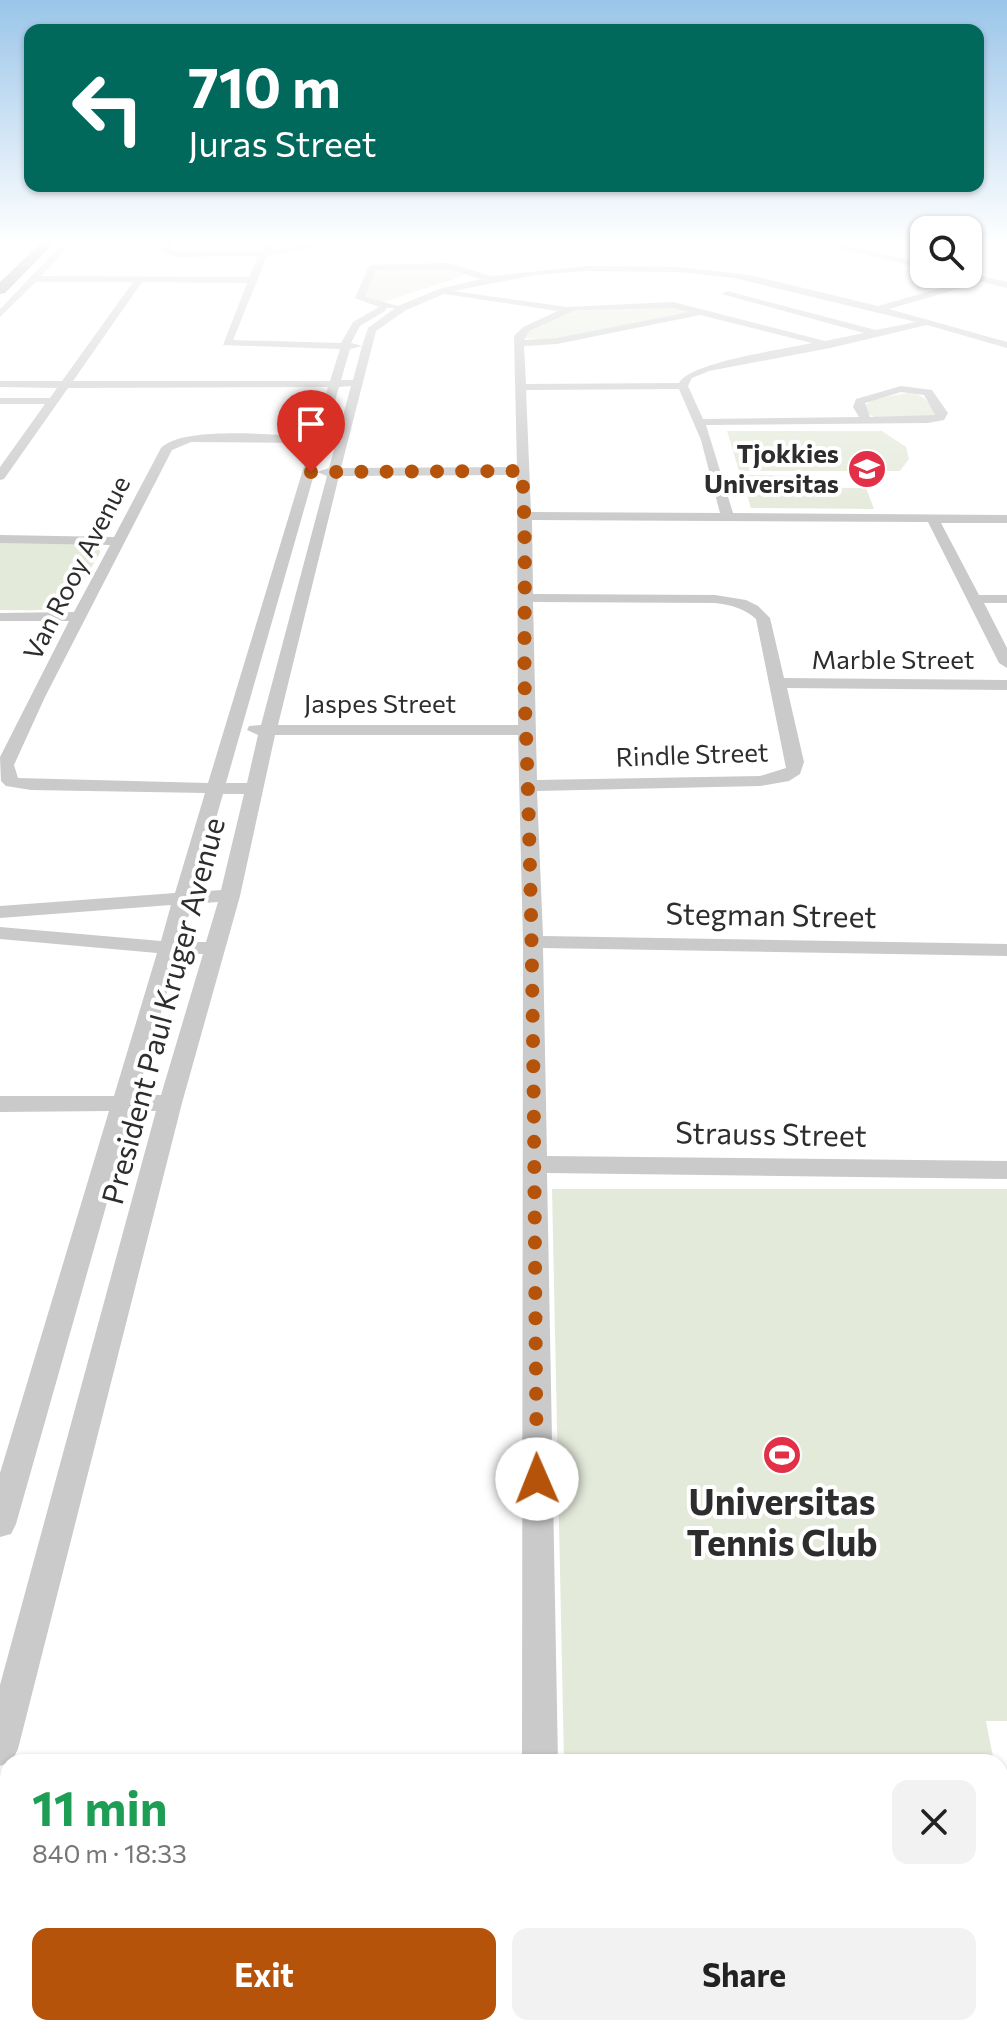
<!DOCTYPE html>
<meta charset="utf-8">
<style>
:root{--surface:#fff;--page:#f2f2f2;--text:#222;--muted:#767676;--accent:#b45309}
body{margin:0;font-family:Commissioner,sans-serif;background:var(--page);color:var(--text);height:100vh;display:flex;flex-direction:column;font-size:30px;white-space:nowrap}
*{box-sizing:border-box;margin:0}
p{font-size:26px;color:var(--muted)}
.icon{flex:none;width:44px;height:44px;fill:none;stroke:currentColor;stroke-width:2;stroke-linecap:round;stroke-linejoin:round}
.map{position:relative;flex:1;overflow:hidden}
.sheet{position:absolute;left:0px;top:1754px;width:1008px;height:282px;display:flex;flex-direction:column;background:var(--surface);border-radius:24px 24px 0 0;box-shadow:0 2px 6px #0004}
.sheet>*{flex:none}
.banner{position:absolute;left:24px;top:24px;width:960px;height:168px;border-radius:16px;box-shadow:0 2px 6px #0004;background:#00695c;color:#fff;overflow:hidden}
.tools{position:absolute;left:910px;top:216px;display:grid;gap:16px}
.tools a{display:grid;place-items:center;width:72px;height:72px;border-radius:16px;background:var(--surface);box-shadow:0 2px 6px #0004;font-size:40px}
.pin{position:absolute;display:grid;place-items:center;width:68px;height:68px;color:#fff;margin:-82px -34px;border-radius:50% 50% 50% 0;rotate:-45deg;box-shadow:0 0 8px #0007}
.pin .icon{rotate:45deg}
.me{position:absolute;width:88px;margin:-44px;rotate:359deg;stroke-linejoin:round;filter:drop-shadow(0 0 6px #0008)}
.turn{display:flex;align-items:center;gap:28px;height:168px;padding:0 32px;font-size:36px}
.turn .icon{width:104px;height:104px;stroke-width:2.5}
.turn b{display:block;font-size:56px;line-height:68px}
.round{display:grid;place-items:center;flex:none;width:84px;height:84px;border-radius:16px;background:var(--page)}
.headline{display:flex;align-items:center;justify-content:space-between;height:136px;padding:0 32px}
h1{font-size:48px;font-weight:700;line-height:60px;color:#1e9e55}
.action{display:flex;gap:16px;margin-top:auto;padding:16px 32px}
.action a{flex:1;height:92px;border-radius:16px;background:var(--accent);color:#fff;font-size:32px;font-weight:700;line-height:92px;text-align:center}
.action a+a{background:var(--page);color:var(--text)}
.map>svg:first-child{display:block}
.green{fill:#e4eada}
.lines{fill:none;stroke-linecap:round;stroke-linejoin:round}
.minor{fill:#cacaca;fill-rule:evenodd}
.highway{fill:#949494;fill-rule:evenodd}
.route{stroke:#b45309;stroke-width:14;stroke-dasharray:0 25.2}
.labels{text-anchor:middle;stroke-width:8;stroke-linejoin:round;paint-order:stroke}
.far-poi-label{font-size:26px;font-weight:bold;fill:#2d2d2d;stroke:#fff;text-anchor:end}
.far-street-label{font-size:26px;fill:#2d2d2d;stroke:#fff}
.street-label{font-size:30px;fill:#2d2d2d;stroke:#fff}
.near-poi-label{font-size:36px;font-weight:bold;fill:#2d2d2d;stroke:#fff}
</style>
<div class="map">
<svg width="1007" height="2035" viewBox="0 0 1007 2035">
<rect width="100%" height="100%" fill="#fff"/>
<g class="green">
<path d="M441,266L466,275L384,302L364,298L374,270Z"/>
<path d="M592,306H679L693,313L557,340L522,338L526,332L577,308Z"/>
<path d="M907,393C924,394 928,400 935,415L930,419L876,418L867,413L865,406L872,399Z"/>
<path d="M727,431H882L906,447L909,459L900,471H739Z"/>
<path d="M743,475L800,476L803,486L745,485Z"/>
<path d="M745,487L866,488L874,509L751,508Z"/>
<path d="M0,541L99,543L100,553C64,613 71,611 0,610Z"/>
<path d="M552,1189H1007V1721H986L994,1762H564Z"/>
<path d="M1000,1787L1007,1819V1928H1000Z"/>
</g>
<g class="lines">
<g class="minor">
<path d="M10,240L0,247L1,240Z"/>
<path d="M66,240H75L41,276L249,277L258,256L175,257L161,250L168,240H176L170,249L176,251H261L267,242L290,240L273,246L270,251L320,240L650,241L646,243L336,242L267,256L233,340L341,343L353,322L379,307L355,298L368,268L372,265L449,263L491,276L586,266L679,267L749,275L878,306L972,279L965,276L969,273L1007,282V288L982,282L889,309L1007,342V348L927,325L830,348L709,371L692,378L688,386L703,419L859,417L853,407L856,399L901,386L932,390L948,413L944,420L928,423L706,425L733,513L1007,515V523H941L979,595H1007V603H984L1007,648V668L999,663L928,522L532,520L533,594L715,595L746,600L758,606L770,618L784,678L1007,680V690L787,688L804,762L800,774L789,781L760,786L537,791L543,936L1007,944V956L543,948L547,1156L1007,1161V1179L547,1173L558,1762H522L523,942L518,735H275L240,896L182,1103L18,1749L12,1761L0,1766V1685L156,1111H133L16,1524L11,1534L0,1537V1473L109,1111L0,1112V1096H114L157,953L0,939V927L161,941L171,905L0,918V906L175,893L205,793L31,790L6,786L1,781L0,757L69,621H0V613L74,612L110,545L0,543V535L114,537L161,448C184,425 279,436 313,436L328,387L68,388L4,479L0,480V467L45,404H0V398H50L57,388L0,387V381H62L133,282H36L0,317V309ZM448,269L481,279L439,289L398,306L365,297L375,270ZM586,271L679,272L734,278L916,322L876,330L727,291L722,294L864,333L825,341L673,302L567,307L453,291L536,275ZM142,282L247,283L223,345L340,349L330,381H73ZM444,294L558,311L523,327L514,336L517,467L341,468L376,331L406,310ZM386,308H395L368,328L362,346L351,343L360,326L385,311ZM673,308L690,312L557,338L524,340L529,331L576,310ZM700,315L812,343C786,349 690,362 679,383L526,384L524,346L557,344ZM362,346L353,380H341L350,349ZM351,386L329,468L317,472L327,476L261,725L249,726L247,730L258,735L247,783H226L323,443L336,440L325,436L339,387ZM679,389L701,440L720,513L531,512L526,390ZM901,392L924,395L935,415L870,417L865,403ZM191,442L311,443L208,783L18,778L14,765L45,697L172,450ZM517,475L518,725H278L339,476ZM533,602L715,603C731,605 744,608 756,619L786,768L760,776L537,780ZM223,794H244L221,890L195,892ZM218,902L206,942H181L192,904ZM178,954H203L161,1095H137Z"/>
<path d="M806,240H821L924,263V269Z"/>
<path d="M995,240H1007V244L996,242Z"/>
<rect x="524" y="2028" width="40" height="7"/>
</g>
<path class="highway" d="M44,240H57L5,293L0,294V282Z"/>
</g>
<linearGradient id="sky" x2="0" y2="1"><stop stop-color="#9ac5e9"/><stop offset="0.46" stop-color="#fff"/><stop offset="1" stop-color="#fff" stop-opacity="0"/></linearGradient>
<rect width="1007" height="525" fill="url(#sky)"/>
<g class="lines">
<path class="route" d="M311,472L522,471C528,558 522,645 526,732C535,981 534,1230 537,1479"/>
</g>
<defs>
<g id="school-disc" transform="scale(2)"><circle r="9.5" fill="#e23049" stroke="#fff"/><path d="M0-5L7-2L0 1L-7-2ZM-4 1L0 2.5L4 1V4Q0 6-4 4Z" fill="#fff"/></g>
<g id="stadium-disc" transform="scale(2)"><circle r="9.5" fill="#e23049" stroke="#fff"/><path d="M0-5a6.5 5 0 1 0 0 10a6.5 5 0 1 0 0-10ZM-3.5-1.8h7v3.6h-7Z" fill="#fff"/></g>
</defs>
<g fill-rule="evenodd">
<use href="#school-disc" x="867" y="469"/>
<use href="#stadium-disc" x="782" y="1455"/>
</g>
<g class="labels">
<g class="far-poi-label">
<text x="839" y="463">Tjokkies<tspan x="839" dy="30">Universitas</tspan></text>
</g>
<g class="far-street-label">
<text transform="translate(77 568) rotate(-63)" y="9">Van Rooy Avenue</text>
<text x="893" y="669">Marble Street</text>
<text x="380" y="713">Jaspes Street</text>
<text transform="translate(692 755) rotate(-2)" y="9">Rindle Street</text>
</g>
<g class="street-label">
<text transform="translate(771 916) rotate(1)" y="10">Stegman Street</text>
<text transform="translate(164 1011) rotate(-75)" y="10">President Paul Kruger Avenue</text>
<text transform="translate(771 1135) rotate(1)" y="10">Strauss Street</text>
</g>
<g class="near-poi-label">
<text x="782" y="1515">Universitas<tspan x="782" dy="41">Tennis Club</tspan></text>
</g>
</g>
</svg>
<div class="tools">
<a><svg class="icon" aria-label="search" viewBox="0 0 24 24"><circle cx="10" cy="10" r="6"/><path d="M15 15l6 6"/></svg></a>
</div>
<div class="pin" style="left:311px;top:472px;background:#d93025"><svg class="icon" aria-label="arrive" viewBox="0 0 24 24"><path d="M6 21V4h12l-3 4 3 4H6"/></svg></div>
<svg class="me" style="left:537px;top:1479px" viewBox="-20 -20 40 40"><circle r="19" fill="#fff"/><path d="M0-13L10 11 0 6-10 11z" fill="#b45309"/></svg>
<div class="banner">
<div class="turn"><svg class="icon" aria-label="left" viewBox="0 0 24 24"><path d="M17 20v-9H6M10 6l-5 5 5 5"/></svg><div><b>710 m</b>Juras Street</div></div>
</div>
<section class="sheet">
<div class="headline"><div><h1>11 min</h1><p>840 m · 18:33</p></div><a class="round"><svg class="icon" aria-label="close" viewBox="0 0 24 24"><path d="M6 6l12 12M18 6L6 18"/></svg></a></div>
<div class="action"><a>Exit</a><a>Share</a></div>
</section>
</div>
